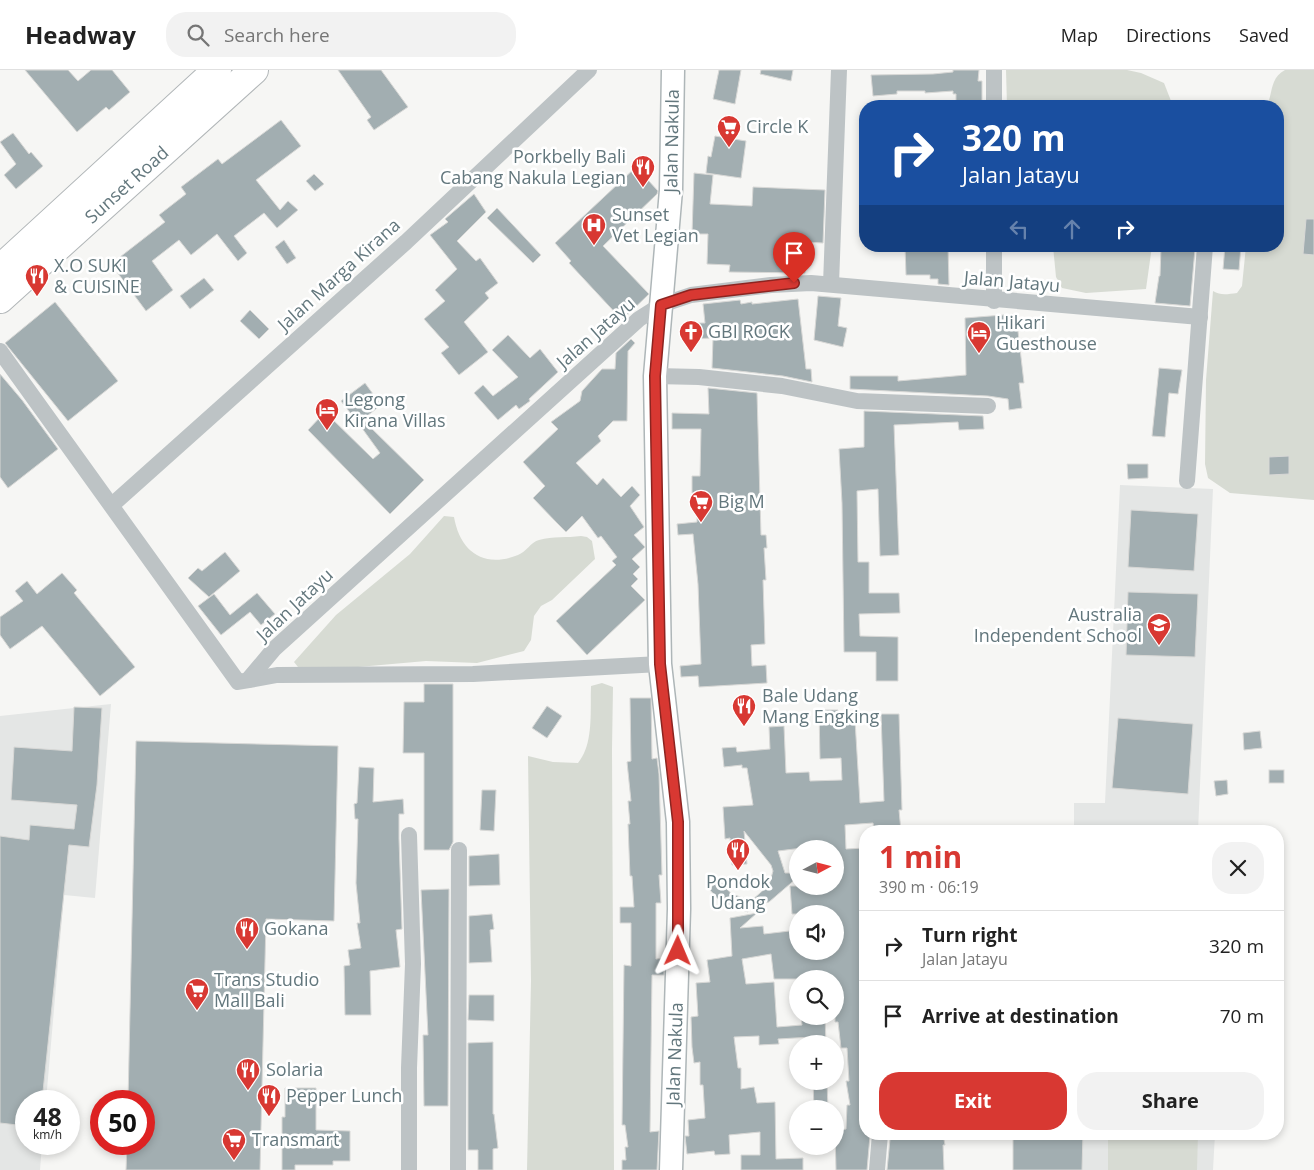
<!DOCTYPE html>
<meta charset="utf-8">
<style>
:root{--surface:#fff;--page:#f2f2f2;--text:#222;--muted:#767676;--line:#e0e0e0;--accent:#d83832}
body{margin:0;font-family:"Open Sans",sans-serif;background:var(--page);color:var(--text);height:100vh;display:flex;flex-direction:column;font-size:19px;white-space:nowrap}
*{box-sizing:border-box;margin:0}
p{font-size:16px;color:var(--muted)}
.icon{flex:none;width:28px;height:28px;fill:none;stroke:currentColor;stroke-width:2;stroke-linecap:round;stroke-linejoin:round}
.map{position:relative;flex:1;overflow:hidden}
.drawer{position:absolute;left:859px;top:755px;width:425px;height:315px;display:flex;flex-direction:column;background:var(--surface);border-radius:20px;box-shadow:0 2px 8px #0003}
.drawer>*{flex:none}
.hud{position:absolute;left:859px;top:30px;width:425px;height:152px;border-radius:20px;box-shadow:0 2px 8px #0003;background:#1a4fa0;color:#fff;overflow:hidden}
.needle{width:32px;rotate:83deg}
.controls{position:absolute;left:789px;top:770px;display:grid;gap:10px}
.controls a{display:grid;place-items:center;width:55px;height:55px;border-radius:50%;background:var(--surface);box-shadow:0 2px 8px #0003;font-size:25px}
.speed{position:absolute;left:15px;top:1020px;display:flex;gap:10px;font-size:25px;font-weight:700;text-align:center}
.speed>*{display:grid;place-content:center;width:65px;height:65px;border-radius:50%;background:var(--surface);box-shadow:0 2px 8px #0003;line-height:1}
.speed small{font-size:12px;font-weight:400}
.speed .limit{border:8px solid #d22;background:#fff;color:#111}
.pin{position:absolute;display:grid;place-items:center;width:42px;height:42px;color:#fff;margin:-51px -21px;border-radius:50% 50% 50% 0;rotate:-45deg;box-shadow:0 0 5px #0007}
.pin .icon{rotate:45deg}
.me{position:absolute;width:55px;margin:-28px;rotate:1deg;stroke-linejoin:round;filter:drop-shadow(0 0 4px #0008)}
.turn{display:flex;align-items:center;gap:18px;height:105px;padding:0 20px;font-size:22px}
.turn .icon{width:65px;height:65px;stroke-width:2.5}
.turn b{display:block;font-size:35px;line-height:42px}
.lanes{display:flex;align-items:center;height:48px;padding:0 20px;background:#0003;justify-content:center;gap:25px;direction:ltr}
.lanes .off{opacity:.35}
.round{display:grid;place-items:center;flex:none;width:52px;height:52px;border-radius:20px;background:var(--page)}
.overview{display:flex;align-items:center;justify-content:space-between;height:85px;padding:0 20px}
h1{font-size:30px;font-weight:700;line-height:38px;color:var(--accent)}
.primary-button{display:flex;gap:10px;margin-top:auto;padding:10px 20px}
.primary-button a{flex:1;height:58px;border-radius:20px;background:var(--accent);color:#fff;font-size:20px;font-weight:700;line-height:58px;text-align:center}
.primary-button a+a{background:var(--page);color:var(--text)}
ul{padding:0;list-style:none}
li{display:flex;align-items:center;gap:15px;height:70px;padding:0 20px;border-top:1px solid var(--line)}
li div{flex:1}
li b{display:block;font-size:19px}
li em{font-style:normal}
header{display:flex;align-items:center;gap:30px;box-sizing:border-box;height:70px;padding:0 25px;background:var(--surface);border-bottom:1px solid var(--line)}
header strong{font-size:24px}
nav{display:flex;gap:28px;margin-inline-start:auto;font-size:18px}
.search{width:350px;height:45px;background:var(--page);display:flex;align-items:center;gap:12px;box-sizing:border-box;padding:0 18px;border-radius:20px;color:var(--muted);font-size:19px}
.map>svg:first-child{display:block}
.built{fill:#e4e6e5}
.green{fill:#d7dbd3}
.building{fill:#a2aeb1;stroke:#d8d8d6}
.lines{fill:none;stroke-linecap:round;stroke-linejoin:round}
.secondary-casing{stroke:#aeb6b8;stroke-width:25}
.highway-casing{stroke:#b1b6b8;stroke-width:30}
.street{stroke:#bdc3c5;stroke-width:16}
.secondary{stroke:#fff;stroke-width:22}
.highway{stroke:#fff;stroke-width:28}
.route-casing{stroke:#8c2420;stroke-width:12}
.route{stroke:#d83832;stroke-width:9}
.labels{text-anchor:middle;stroke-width:5;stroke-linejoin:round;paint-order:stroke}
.poi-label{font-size:18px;fill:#63777d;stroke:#fff;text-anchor:start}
.street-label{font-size:18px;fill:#63777d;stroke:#fff}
</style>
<header>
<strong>Headway</strong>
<div class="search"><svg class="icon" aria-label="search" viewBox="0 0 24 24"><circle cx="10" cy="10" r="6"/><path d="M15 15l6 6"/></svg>Search here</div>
<nav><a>Map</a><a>Directions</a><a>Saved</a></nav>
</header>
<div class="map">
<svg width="1314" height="1100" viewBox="0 0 1314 1100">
<rect width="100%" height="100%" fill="#f6f6f4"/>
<g class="built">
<path d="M1120,415L1213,419L1198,761H1074V733H1105Z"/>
<path d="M111,634L95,828L64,825L46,1031H26V1074H42L40,1100H0V646Z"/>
<path d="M1083,1064H1215L1213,1100H1082Z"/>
</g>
<g class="green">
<path d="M1006,0H1127L1141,3L1164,13L1173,36H1007Z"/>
<path d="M1285,0H1314V430L1230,423L1208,408L1205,394L1206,310L1213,221C1221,226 1228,224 1237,223L1242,216L1246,176H1278V36H1267C1273,22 1270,8 1285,0Z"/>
<path d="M1053,176H1152L1146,219L1086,223L1062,218L1056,207Z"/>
<path d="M444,446L454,447C460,481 483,499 518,485C526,482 531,472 539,470C553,466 567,468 581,466L587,467L592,471L595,489L552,530L541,536L534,546L531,570L524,581L477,593L426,591L302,602L294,592L336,545L410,484Z"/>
<path d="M602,613L613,617L612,679L614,1100H527L531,911L528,686L553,692L578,693C594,674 590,641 591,616Z"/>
<path d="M1108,1064H1198L1197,1100H1108Z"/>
</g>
<g class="building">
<path d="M25,0H68L78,11L91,0H112L130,22L109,40L106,37L77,62Z"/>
<path d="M338,0H381L408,37L374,60L367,50L371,47Z"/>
<path d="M719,0H741L735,34L713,29Z"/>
<path d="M761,0H793L791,11L760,4Z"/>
<path d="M953,0H979L978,11H982V36H956V24H953V21L925,23V21H897V24L873,26L871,5L933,4L953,2Z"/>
<path d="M281,50L301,76L256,110L280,140L288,131L298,140L277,158L264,143L234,166L247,183L238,191L217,164L191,185L179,170L152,191L173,220L146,241L111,194L165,152L159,145L186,124L181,117L218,89L222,94Z"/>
<path d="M13,63L29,84L31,82L43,96L16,119L4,105L16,94L0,72Z"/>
<path d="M715,66L746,71L741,108L706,103L708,86L711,87Z"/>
<path d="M636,97L658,121L657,124L603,176L649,224L622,250L569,193L571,191L555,173Z"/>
<path d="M694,103L713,105L710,134L752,136L753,117L825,120L823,173L806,172L805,203L729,202L730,195L707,194L708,164H692Z"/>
<path d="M314,104L324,114L315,121L306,111Z"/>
<path d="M474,124L486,142L457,171L476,191L480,188L498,213L485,223L489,228L464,252L488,282L459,305L441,283L449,277L424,249L445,231L435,220L457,199L430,165L448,152L445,149Z"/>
<path d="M497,138L541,185L533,193L487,148Z"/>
<path d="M1306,149H1314V185L1303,184Z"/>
<path d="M284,170L296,188L287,194L275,177Z"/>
<path d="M905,176H948L949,215L938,214V209H930V205H906Z"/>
<path d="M1225,176H1241L1239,200L1223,199Z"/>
<path d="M1161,178L1195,179L1190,236L1155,233L1159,206H1160Z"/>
<path d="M204,208L214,220L190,239L180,226Z"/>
<path d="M818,226L841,228L838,256L847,258L843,277L814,270Z"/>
<path d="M798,229L806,299H811L812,312L783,306L712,298L713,268L689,269V253H705L703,234L740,230L741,234L752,232V234Z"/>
<path d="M55,232L118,311L68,351L5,273Z"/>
<path d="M250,240L269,259L259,269L240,251Z"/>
<path d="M1016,244L1024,313H1019L1022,338L1009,340L1008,329L988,326L850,319V306H898V311L966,305L965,248Z"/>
<path d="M508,265L530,288L540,279L558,302L529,329L530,331L519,339L516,335L498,350L474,323L483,315L493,326L518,307L492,280Z"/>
<path d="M631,269L635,273L628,281L627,351H613L598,366L601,371L576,393L597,415L603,408L621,427L632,416L640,425L630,436L644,457L634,465L645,477L632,489L640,497L633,504L638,509L631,516L645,530L587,585L556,551L616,495L612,491L617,487L601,466L598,468L582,446L566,462L557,453L533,428L545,416L523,392L558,359L551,352L580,331L582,321L602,299H615L616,283Z"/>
<path d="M1159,298L1182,300L1178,324L1169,323L1165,367L1152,366Z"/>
<path d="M0,304L22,330L58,379L8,418L0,407Z"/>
<path d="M365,313L381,335L358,353L341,331Z"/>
<path d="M708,318L757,323L761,465H766L767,478H764L766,510H763L765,574L751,575L752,596L766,595L767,613L699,617L698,606L681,607L680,596L701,594L698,514L693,464L678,465L677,454L697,452V423H692V406H700L701,359H672V343L709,344Z"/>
<path d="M864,341L983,346L984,359L959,360L958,352L894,355L899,485L880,486L878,419L857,421L858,492H869V523H899L900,543L859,544L860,566L898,567V611H876V582H844L842,433L839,379L864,377Z"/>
<path d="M325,342L373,389L380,383L359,354L363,350L424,410L390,444L308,360Z"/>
<path d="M1289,386V404L1269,405V387Z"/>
<path d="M1127,394H1148V408L1128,409Z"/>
<path d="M1131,440L1198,444L1194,501L1128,497Z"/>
<path d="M225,482L240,501L209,527L188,508L198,498L202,501Z"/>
<path d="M62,503L77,520L74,523L135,597L100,626L42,556L10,579L0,565V547L23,531L15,521L27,511L37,524Z"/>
<path d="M1128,522L1198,524L1195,587L1126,585Z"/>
<path d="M257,523L275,544L261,555L250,542L221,565L198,536L214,524L230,545Z"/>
<path d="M424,614H453V772L449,780H424V683H403L404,632H424Z"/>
<path d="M630,628H651L652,689L657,688L659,704L662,805H659L661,833H656V889L664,888V905H652L650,1062L659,1061L657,1100H622V1090H626L625,1077H628L625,1055H622L624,895L631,896V853H620V837H634L632,806H630L628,754H630L628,731H631L627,692L631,691Z"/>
<path d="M547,636L562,646L547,668L532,658Z"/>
<path d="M74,637L102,638L97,715L89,777L69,775L42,1031H26V1056L0,1053V766L29,770L30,755L74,759L77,735L11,730L14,677L72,681Z"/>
<path d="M819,640H838V651L855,650L860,733L884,731L881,644H899L902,740H899L901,761H874L873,753L845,755L846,779L865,778V1064H869L870,1066L867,1100H836L835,1061L846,1059L847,1035H850L846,1011H849L847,978H841L838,952H835V909H774L771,884L742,889L746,914L774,912L777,957L802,955L801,946H825L826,974H812V967L778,969L779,974L759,975V966L734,967L738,998H741V1019L754,1017L757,1033L775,1032L776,1089L803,1088V1100H741V1085H760V1062L729,1065L730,1084L715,1085L714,1081L687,1084L685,1066H689L688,1050L705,1048L703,1015H700V992L694,993L692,977L691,947L698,946L696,913L710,912L707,890L732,886L730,848L757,843L740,858L763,856L764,864L798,860V881L838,880L835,844H792L790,816H835V779L810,777L778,781L785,803H798V807L769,832L747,838L748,842L721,832L709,819L719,810L735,828V825L751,831L769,815L773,801L771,795L744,761L747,794L732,795L730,768L725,769L723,737L753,735L747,698H742V695L724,697L722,678L736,677L737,682L770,679L769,657L784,656L786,703L809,702L810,711L842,710L841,688L820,689Z"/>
<path d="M1118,648L1193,654L1188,724L1112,718Z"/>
<path d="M1260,661L1262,678L1244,680L1243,663Z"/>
<path d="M136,671L338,676L334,851L266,849L260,1100H126L127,1074H144V1031H128Z"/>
<path d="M359,697L374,698L373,732L403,729L404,744H399V769L402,859L396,860L400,897L370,901L371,945H345L344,896L350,895L348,880L361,878L357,853H360L356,813L358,749H355L354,734L357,733Z"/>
<rect x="1269" y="700" width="15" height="13"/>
<path d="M1227,710L1228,724L1216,726L1214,711Z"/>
<path d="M482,720H496L494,761L480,760Z"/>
<path d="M499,784L500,815L469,816V786Z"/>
<path d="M449,819L448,1036H424L423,965H428L421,820Z"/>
<path d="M492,844L494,859L490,860L492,892L469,893V846Z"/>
<path d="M469,925H494V951L468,950Z"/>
<path d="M493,972V1044H494L498,1078L493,1079V1100H478V1080H468V973Z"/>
<path d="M813,1011H827L828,1039H814Z"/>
<path d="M285,1018H316V1060L350,1061V1091H333V1095H295V1100H282V1047H285Z"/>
<path d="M926,1064L927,1067L943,1064L945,1075H943L944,1100H887L890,1069H915L914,1066Z"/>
<path d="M1013,1064H1083L1082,1100H1013Z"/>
</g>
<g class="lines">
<g class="secondary-casing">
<path id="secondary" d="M671,1100L679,839L678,752L660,594L655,306L671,120L673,0"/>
</g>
<g class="highway-casing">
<g id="highway">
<path d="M0,199L217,0"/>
<path d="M0,229L254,0"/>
</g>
</g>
<g class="street">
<path d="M994,36V0"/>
<path d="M994,176V231"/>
<path d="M831,214L839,0"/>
<path d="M0,281L238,612L277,605L473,604L660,594"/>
<path d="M655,306L699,307L782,316L857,331L988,336"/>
<path d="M1187,411L1205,176"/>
<path d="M112,435L406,172L589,0"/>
<path d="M248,610L274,579L639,249L661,235L691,225L771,215L811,213L1200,247"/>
<path d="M409,765L413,894L409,998V1100"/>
<path d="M458,1100L459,780"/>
<path d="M877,1100L880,1064"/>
</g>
<use href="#secondary" class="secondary"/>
<use href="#highway" class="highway"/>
</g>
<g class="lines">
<g class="route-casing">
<path id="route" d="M678,881V752L660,594L655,306L661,235L691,225L794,213"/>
</g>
<use href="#route" class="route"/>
</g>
<defs>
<g id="supermarket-pin" transform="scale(1.25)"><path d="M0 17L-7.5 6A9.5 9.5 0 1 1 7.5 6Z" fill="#d83832" stroke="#fff"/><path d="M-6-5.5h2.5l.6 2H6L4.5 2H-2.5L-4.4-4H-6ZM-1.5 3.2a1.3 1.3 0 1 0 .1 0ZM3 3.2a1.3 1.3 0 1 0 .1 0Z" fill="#fff"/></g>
<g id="restaurant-pin" transform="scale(1.25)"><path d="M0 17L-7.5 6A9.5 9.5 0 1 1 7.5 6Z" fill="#d83832" stroke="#fff"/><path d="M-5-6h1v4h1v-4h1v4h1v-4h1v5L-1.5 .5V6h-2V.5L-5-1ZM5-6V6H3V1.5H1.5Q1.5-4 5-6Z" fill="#fff"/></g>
<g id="hospital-pin" transform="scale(1.25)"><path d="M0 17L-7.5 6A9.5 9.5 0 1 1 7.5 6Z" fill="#d83832" stroke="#fff"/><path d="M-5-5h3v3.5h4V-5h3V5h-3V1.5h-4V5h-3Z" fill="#fff"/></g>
<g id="church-pin" transform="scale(1.25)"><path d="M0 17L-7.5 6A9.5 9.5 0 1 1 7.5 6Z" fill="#d83832" stroke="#fff"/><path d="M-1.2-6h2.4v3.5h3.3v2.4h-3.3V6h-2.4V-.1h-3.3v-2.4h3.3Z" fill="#fff"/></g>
<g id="hotel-pin" transform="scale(1.25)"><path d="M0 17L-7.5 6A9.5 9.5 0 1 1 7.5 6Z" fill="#d83832" stroke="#fff"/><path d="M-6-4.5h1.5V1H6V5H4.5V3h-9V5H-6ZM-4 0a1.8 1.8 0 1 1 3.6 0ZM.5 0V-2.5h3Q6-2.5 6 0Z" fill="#fff"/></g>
<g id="school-pin" transform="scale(1.25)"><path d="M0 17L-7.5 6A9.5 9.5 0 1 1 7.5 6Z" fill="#d83832" stroke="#fff"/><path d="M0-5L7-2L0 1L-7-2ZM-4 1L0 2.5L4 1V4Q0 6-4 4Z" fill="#fff"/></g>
</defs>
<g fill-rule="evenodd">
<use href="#supermarket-pin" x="729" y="57"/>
<use href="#restaurant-pin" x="643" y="97"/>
<use href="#hospital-pin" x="594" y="155"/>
<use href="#restaurant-pin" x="37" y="206"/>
<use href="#church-pin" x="691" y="262"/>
<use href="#hotel-pin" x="979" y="263"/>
<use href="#hotel-pin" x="327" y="340"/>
<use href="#supermarket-pin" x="701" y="432"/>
<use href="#school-pin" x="1159" y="555"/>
<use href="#restaurant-pin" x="744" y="636"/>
<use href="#restaurant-pin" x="738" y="780"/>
<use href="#restaurant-pin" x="247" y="859"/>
<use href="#supermarket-pin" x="197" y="920"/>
<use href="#restaurant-pin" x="248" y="1000"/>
<use href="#restaurant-pin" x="269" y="1026"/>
<use href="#supermarket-pin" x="234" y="1070"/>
</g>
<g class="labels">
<g class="poi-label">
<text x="746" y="63">Circle K</text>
<text x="626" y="93" text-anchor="end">Porkbelly Bali<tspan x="626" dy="21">Cabang Nakula Legian</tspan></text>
<text x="612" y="151">Sunset<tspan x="612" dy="21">Vet Legian</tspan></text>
<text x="54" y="202">X.O SUKI<tspan x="54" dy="21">&amp; CUISINE</tspan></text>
<text x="996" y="259">Hikari<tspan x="996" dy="21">Guesthouse</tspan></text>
<text x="708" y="268">GBI ROCK</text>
<text x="344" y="336">Legong<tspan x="344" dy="21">Kirana Villas</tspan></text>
<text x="718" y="438">Big M</text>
<text x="1142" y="551" text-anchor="end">Australia<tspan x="1142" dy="21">Independent School</tspan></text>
<text x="762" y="632">Bale Udang<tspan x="762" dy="21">Mang Engking</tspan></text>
<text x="738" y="818" text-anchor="middle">Pondok<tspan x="738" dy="21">Udang</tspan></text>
<text x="264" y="865">Gokana</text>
<text x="214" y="916">Trans Studio<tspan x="214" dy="21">Mall Bali</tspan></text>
<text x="266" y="1006">Solaria</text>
<text x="286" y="1032">Pepper Lunch</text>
<text x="252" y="1076">Transmart</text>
</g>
<g class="street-label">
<text transform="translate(672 71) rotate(-89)" y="6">Jalan Nakula</text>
<text transform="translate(127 115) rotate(-42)" y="6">Sunset Road</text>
<text transform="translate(339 205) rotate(-42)" y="6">Jalan Marga Kirana</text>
<text transform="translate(1012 212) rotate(5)" y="6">Jalan Jatayu</text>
<text transform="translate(596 263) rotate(-41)" y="6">Jalan Jatayu</text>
<text transform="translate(295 535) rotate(-43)" y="6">Jalan Jatayu</text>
<text transform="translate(675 984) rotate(-88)" y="6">Jalan Nakula</text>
</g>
</g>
</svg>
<div class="controls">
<a><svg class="needle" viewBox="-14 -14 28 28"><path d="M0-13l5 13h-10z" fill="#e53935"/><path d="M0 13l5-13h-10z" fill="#767676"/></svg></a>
<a><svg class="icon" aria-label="sound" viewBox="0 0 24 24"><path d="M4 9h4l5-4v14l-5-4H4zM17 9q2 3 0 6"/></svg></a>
<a><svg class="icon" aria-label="search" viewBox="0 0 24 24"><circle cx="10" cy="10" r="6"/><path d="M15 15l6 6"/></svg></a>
<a>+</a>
<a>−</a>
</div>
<div class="speed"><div>48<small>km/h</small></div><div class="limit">50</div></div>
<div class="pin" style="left:794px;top:213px;background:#d93025"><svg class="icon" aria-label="arrive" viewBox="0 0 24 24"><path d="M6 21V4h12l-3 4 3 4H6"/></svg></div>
<svg class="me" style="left:678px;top:881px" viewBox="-20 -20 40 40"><path d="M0-17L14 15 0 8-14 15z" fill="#d83832" stroke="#fff" stroke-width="4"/></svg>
<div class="hud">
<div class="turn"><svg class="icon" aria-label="right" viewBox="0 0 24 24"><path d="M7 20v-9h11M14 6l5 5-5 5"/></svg><div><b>320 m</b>Jalan Jatayu</div></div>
<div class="lanes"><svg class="icon off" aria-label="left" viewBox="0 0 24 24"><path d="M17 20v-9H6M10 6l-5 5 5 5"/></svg><svg class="icon off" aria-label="ahead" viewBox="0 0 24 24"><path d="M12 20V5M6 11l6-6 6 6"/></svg><svg class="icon" aria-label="right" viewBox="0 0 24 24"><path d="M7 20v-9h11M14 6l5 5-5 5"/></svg></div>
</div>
<section class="drawer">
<div class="overview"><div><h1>1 min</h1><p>390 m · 06:19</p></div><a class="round"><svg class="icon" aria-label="close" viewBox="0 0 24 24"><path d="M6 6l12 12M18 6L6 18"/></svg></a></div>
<ul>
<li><svg class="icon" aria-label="right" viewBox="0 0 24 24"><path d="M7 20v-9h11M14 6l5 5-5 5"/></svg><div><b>Turn right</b><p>Jalan Jatayu</p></div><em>320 m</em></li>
<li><svg class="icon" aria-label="arrive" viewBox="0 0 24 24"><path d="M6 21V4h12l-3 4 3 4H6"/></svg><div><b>Arrive at destination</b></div><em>70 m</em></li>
</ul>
<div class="primary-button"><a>Exit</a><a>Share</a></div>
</section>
</div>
